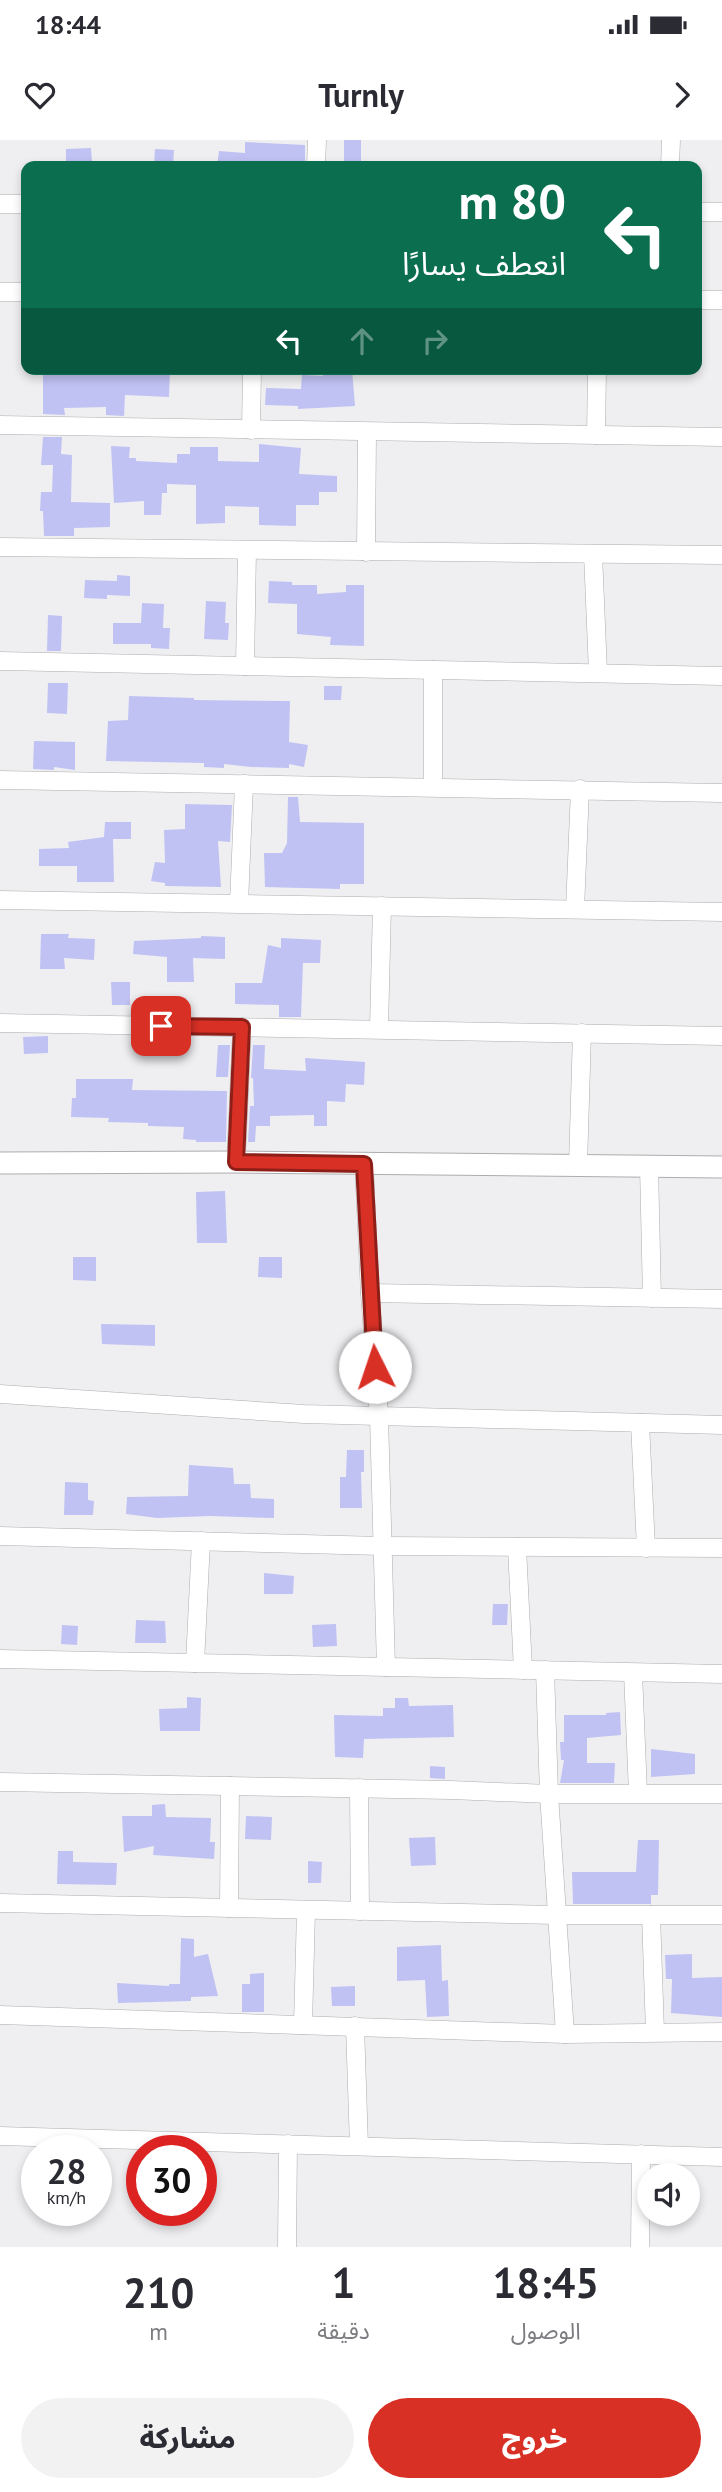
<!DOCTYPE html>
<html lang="ar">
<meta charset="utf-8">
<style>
:root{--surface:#fff;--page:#f2f2f3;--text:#2b2b33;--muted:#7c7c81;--accent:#d93025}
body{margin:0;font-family:"PT Sans","Noto Sans Arabic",sans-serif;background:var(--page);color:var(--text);direction:rtl;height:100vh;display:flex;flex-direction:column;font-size:26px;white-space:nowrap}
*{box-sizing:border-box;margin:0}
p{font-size:23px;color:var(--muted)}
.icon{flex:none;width:38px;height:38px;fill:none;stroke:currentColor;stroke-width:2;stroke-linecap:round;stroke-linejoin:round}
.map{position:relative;height:2107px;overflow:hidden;direction:ltr}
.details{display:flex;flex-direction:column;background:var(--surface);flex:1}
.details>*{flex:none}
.guide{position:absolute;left:21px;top:21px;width:681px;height:214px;border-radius:14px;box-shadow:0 4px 10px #0003;direction:rtl;background:#0b6e4f;color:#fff;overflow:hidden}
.buttons{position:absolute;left:637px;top:2023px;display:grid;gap:14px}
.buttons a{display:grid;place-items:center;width:63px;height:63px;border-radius:50%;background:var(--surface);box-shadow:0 4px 10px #0003;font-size:35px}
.speed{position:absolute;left:21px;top:1995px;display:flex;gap:14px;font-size:35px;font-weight:700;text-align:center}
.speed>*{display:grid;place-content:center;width:91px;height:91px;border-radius:50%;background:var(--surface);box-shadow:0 4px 10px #0003;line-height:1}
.speed small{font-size:18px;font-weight:400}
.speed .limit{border:10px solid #d22;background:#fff;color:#111}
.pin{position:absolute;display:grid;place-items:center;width:60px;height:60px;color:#fff;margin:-30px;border-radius:14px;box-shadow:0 4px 10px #0006}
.me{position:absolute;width:77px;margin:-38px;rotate:356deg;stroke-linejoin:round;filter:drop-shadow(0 0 5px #0008)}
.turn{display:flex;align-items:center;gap:24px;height:147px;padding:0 21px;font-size:32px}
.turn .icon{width:91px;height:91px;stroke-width:2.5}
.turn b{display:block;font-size:49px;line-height:60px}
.lanes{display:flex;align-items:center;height:66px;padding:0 21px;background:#0003;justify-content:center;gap:35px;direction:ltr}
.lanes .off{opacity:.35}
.eta{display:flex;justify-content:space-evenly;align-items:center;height:119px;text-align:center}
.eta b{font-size:42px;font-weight:800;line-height:49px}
.button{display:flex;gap:14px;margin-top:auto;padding:14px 21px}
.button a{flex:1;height:80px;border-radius:42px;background:var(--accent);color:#fff;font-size:28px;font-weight:800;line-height:80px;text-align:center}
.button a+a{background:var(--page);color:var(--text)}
.status{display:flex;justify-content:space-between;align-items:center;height:49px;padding:0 35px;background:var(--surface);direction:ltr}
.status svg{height:19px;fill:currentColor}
header{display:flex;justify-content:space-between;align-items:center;height:91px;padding:0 21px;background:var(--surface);font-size:32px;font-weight:800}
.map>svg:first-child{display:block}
.building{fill:#c0c2f3}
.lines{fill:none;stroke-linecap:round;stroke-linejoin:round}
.minor-casing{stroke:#adadaf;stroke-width:19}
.tertiary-casing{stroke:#adadaf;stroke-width:23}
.minor{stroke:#fff;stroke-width:18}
.tertiary{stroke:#fff;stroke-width:21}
.route-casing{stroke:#8d1f18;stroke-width:18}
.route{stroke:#d93025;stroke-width:12}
</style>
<div class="status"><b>18:44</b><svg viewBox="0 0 49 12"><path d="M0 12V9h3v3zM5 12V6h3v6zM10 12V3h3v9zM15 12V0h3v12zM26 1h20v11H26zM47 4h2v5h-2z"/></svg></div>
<header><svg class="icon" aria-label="forward" viewBox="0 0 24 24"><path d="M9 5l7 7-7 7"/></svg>Turnly<svg class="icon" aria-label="heart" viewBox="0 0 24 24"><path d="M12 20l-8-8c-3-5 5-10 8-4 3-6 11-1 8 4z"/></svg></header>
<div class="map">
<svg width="722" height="2107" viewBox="0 0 722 2107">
<rect width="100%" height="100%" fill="#efeff2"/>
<g class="building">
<rect x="344" y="0" width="17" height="26"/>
<path d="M245,2L305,5V21H295V24L275,23V26H217L219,11L245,13Z"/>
<path d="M91,8L92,22H66V9Z"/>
<path d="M155,9L174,10L173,26H154Z"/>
<path d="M43,229H170L169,257L125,255L124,276L106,275V267L64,268L65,275L43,274Z"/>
<path d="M322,229H352L355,266L298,269V266L265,265L266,248L301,249L302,235L323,236Z"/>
<path d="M43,297H62L61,314L72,315L71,362L110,363V387L74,388V396H44L43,371H40L41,352H52L53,325H41Z"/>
<path d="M259,304L301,308L299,334L337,336V352H319V365H296V386L259,385V367L225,366V383L196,384V345L167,344V353H162L161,375H144V361L114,363L111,306L130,307L129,318H136V321L177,323V314H190V307H218V321L259,322Z"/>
<path d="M117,435L130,436V456L107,455V459L84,458L85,440L117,441Z"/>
<path d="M269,441L292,442V445H317V454L346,452V445H364V506L330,505L331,497L297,494V464L268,463Z"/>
<path d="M206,461L226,462L225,483H229L228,500L204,499Z"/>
<path d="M142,463L164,464L163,488H170L169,509L151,508V504H113V483H141Z"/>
<path d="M48,475L62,476L61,511H47Z"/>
<path d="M48,543H68L67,574L47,573Z"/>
<path d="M324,546H342L341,560H324Z"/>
<path d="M129,556L194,558V560L290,561L289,602L308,605L304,627L289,624V628L251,627L224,624V628L204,627V623L106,621L108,581L128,580Z"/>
<path d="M34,601L75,602V630L54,627V630L33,629Z"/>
<path d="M288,657H298L300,682L364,683V744H340V749L265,747L264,713H282L287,703Z"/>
<path d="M185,664L232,665L230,702L218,701L221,747L165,746V743L151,741L155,722L165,723L164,690L185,689Z"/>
<path d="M105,682H131V699H113L114,742H77V726H39V709L69,708L68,702L104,697Z"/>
<path d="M41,794H69L68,798L95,799L94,820L64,818L65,829H40Z"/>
<path d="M201,796L225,797V819L193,818L194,842H167V817L133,814L134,801L201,798Z"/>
<path d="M281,798L321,800L320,823H303L301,877H279V865L235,864V843H262L268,805L281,808Z"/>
<path d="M111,842H130V865H112Z"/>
<path d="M48,896V913L24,914L23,897Z"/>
<path d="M218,905H230L228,937H216Z"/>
<path d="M253,905H265L264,929L306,931L305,918L365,922L364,945L346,944L345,962L327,961V986H314V975L270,976V986H256L255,1002H248L250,966H254L253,938H251Z"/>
<path d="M76,939H133L132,950L227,951L226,1002H196V1000L183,999L184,987L148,986V983L108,982L109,978L71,977L72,958H76Z"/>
<path d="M225,1051L227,1103H197L196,1052Z"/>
<path d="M73,1117H96V1141L73,1140Z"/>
<path d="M259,1117H282V1138L258,1137Z"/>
<path d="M101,1184L155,1185V1206L102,1204Z"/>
<path d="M347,1310H364V1332H361L362,1368H340V1337H346Z"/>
<path d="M189,1325L233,1328L234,1344H250L251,1358L274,1359V1378L210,1376L157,1378L126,1374L127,1357L188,1356Z"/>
<path d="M65,1342L88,1343V1360L94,1361L93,1375H64Z"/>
<path d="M264,1433L294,1436L293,1454H264Z"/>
<path d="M493,1464H508L507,1485H492Z"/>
<path d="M136,1480L165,1481L166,1503H135Z"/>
<path d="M336,1484L337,1506L313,1507L312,1485Z"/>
<path d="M62,1485L78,1486L77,1505L61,1504Z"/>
<path d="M187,1557L201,1558L200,1591H160L159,1569L187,1568Z"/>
<path d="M395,1558H408L409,1566L453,1565L454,1597L364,1599L363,1618L335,1617L334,1575L383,1576V1568H395Z"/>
<path d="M620,1572L621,1595L587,1598V1623H615L614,1643H560L564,1620H561L560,1602H564V1575H606V1573Z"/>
<path d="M651,1609L695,1614V1634L651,1637Z"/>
<path d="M430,1626L445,1627V1639L430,1638Z"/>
<path d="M165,1664L166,1677L211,1678L210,1702H215L214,1719L153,1715L154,1706L124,1712L122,1676H152V1665Z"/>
<path d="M246,1676L272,1677L271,1700L245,1699Z"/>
<path d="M435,1697L436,1725L411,1726L409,1698Z"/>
<path d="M638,1700H659L658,1755H651V1764H573L572,1732H636Z"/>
<path d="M58,1711H73V1722L117,1723L116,1745L57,1744Z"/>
<path d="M308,1721L322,1722L321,1743H308Z"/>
<path d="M181,1798L194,1799V1817L208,1814L218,1856L191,1857V1861L118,1863L117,1843L169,1846V1844H180Z"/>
<path d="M441,1805L442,1841L448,1840L449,1876L427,1877L425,1840L397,1841V1807Z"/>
<path d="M692,1814V1838L722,1837V1877L671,1873L672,1839H666L665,1815Z"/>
<path d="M264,1833V1872H242V1844H250V1834Z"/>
<path d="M355,1846V1866H332L331,1847Z"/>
</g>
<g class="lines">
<g class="minor-casing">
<g id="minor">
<path d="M316,26L317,0"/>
<path d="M670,26L671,0"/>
<path d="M0,64H26"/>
<path d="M696,72H722"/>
<path d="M0,152H26"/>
<path d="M696,160H722"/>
<path d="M0,285L722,297"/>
<path d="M251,290L252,229"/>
<path d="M596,295L597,229"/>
<path d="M0,407L722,415"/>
<path d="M366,412L367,293"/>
<path d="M593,414L598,532"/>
<path d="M0,521L722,536"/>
<path d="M245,526L247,410"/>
<path d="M0,640L722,653"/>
<path d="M433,647V530"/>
<path d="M0,760L722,772"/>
<path d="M239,763L244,644"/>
<path d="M575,769L580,649"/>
<path d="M0,883L722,896"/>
<path d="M379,888L382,766"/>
<path d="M236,1022L242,887"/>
<path d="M364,1024L370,1153L379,1277L386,1527"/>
<path d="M578,1025L582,893"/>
<path d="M649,1026L652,1158"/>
<path d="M370,1153L722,1159"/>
<path d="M0,1254L304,1274L722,1285"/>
<path d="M640,1283L646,1408"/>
<path d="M0,1396L382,1406L722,1408"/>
<path d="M517,1407L523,1530"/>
<path d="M0,1519L722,1534"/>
<path d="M195,1523L201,1401"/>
<path d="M545,1530L549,1654L565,1894"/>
<path d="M633,1533L638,1653"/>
<path d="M0,1642L451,1650L549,1654H722"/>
<path d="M359,1648L360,1771"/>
<path d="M0,1763L558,1775H722"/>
<path d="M229,1768L230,1646"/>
<path d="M651,1775L655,1892"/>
<path d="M0,1875L565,1894L722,1892"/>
<path d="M303,1885L306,1770"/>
<path d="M355,1886L359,2006"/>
<path d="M0,1996L722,2017"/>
<path d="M287,2107L288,2004"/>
<path d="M640,2107L641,2014"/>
</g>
</g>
<g class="tertiary-casing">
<path id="tertiary" d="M0,1023L236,1022L722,1027"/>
</g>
<use href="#minor" class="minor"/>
<use href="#tertiary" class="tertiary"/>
</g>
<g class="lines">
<g class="route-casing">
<path id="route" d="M161,886L242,887L236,1022L364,1024L375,1227"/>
</g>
<use href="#route" class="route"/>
</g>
</svg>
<div class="buttons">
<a><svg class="icon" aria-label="sound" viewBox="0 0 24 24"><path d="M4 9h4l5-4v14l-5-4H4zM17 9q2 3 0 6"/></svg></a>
</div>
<div class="speed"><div>28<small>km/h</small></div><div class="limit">30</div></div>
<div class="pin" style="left:161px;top:886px;background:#d93025"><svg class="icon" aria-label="arrive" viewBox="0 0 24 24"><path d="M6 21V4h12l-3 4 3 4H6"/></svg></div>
<svg class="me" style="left:375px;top:1227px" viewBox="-20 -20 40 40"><circle r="19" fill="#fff"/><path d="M0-13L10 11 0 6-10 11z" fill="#d93025"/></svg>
<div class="guide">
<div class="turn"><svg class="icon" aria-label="left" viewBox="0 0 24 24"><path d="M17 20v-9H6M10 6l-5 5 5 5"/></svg><div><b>80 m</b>انعطف يسارًا</div></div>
<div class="lanes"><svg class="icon" aria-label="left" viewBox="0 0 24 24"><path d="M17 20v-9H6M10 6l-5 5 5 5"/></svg><svg class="icon off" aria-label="ahead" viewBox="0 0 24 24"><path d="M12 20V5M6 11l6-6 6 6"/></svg><svg class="icon off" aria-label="right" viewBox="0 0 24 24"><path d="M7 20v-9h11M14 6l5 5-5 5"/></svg></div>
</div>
</div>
<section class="details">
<div class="eta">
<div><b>18:45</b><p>الوصول</p></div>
<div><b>1</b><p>دقيقة</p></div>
<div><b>210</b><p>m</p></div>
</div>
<div class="button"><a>خروج</a><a>مشاركة</a></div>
</section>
